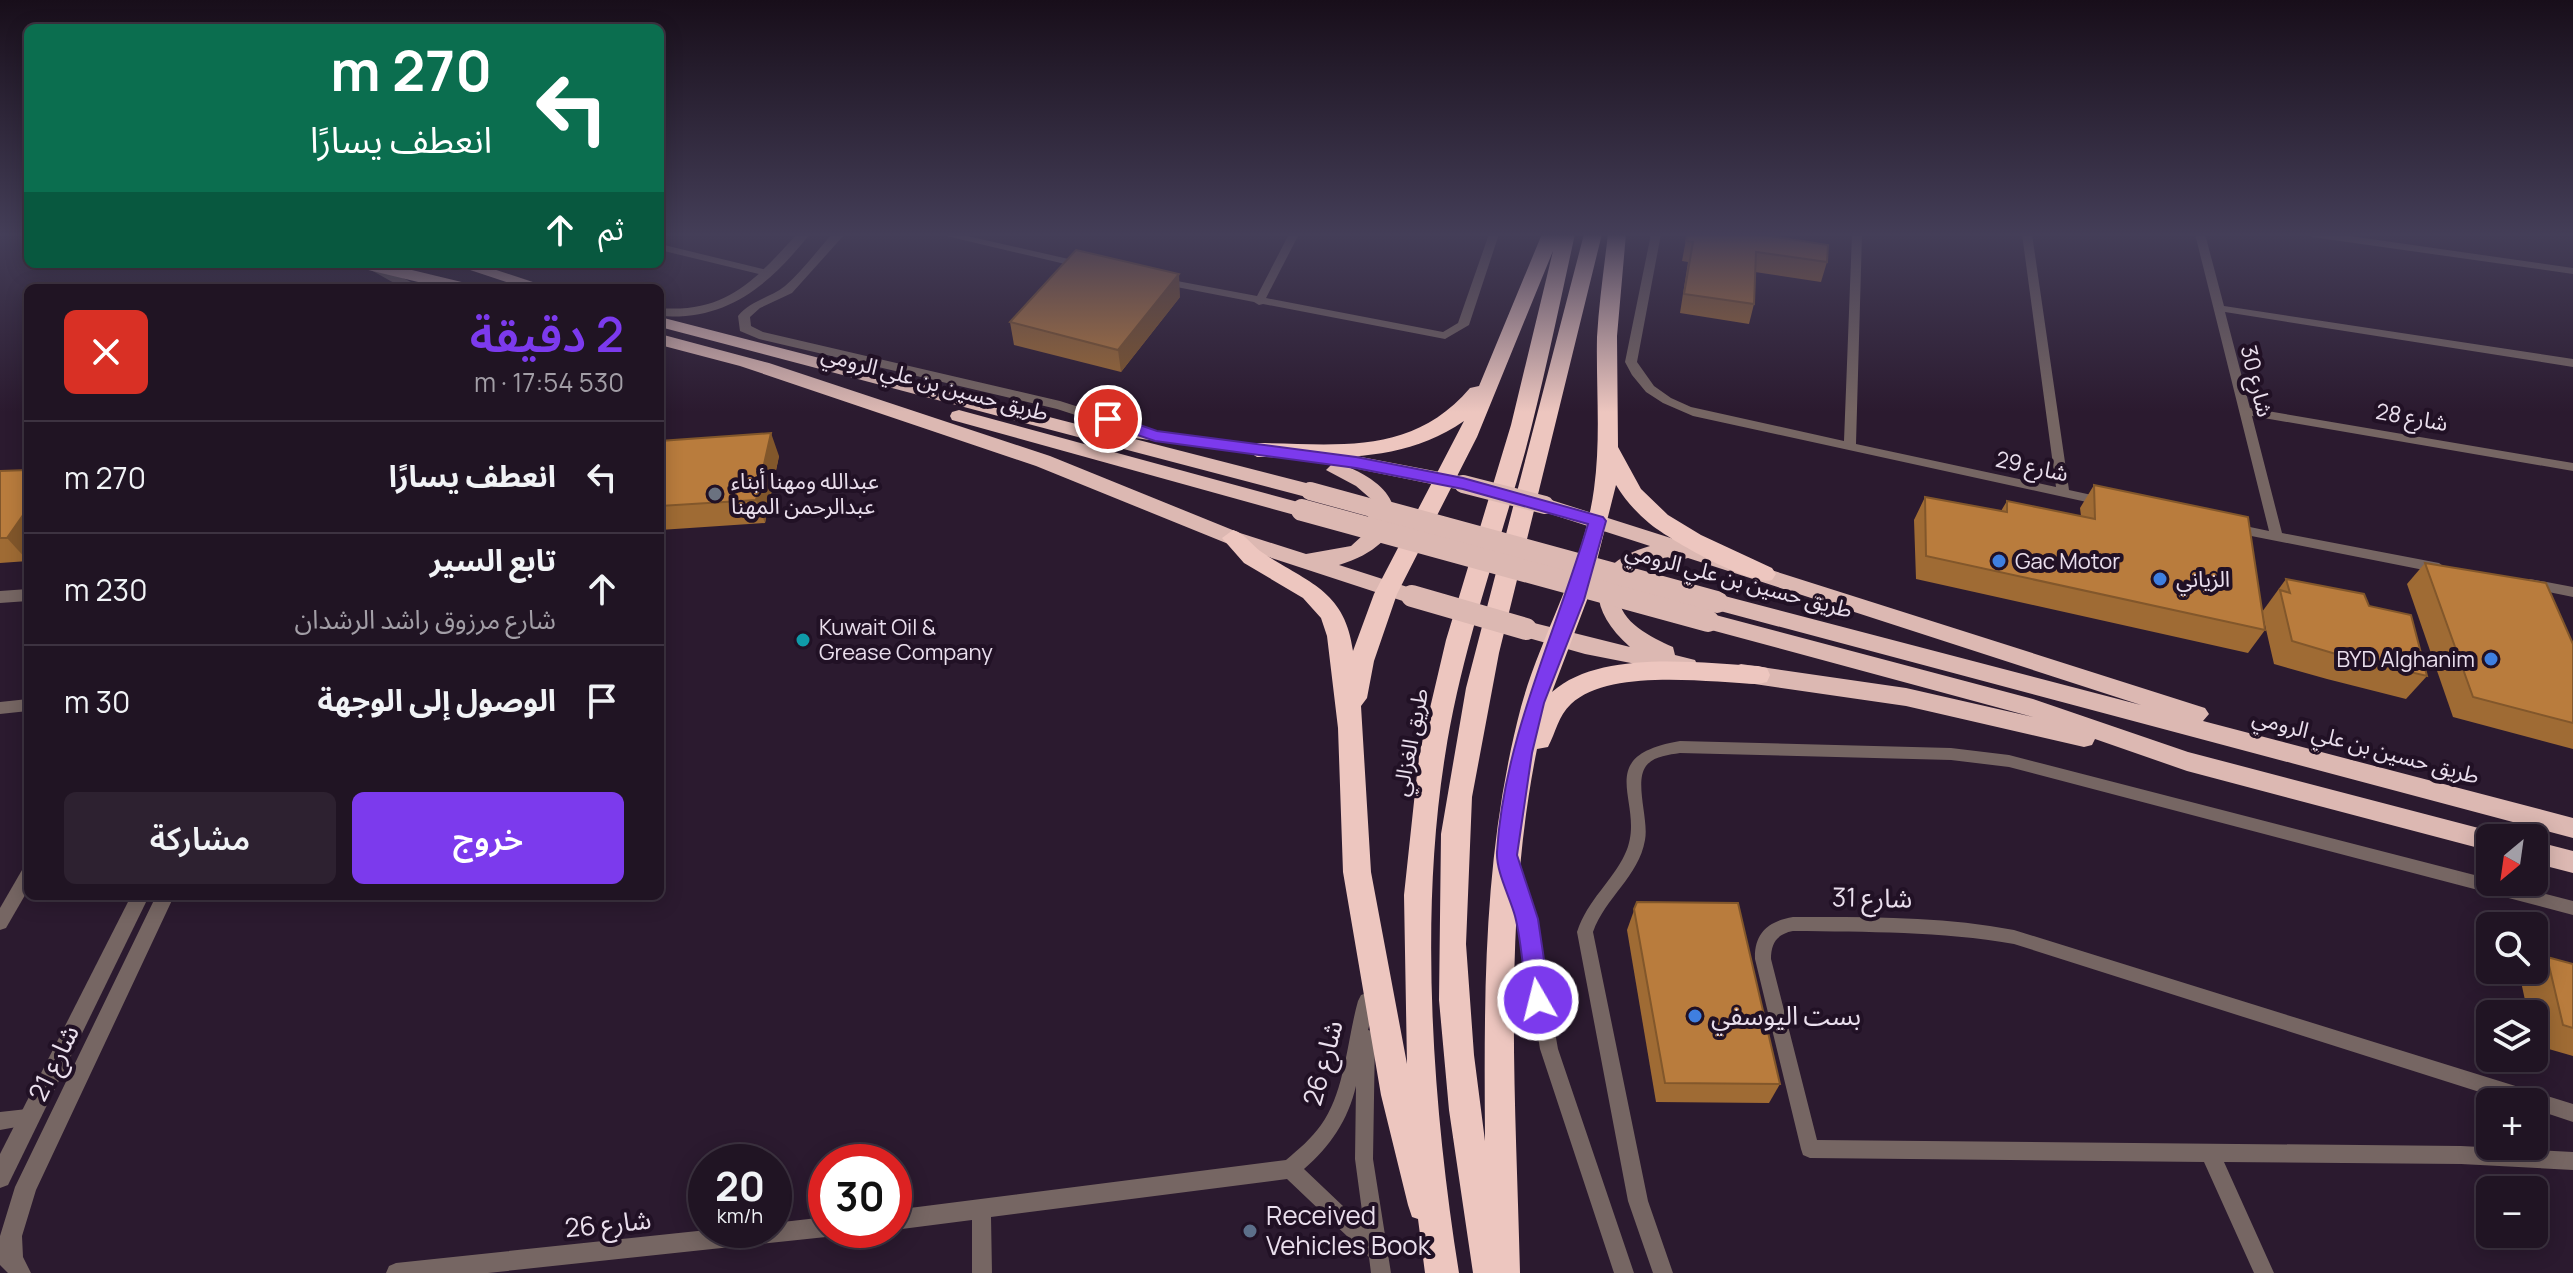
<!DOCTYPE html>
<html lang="ar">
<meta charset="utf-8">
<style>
:root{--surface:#201423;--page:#2d2130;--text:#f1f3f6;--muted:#a29ea6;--line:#3d3341;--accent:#7c3aed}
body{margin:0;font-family:Manrope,"Noto Sans Arabic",sans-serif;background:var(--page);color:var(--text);direction:rtl;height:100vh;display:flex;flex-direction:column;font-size:30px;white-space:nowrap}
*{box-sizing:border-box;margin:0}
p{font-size:26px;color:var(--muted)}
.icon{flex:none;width:44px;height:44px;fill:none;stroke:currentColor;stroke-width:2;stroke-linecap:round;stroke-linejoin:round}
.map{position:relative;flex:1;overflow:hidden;direction:ltr}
.details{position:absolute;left:24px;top:284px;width:640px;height:616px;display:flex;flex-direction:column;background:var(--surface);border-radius:12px;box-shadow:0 4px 20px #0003,0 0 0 2px var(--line);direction:rtl}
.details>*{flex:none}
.hud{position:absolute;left:24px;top:24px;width:640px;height:244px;border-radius:12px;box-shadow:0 4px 20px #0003,0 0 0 2px var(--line);direction:rtl;background:#0b6e4f;color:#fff;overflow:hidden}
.needle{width:52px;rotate:209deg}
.controls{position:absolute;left:2476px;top:824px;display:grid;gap:16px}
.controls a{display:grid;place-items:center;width:72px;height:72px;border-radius:12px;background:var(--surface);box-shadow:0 4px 20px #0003,0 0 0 2px var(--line);font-size:40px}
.speed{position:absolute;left:688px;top:1144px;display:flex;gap:16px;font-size:40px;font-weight:700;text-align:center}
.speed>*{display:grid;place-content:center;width:104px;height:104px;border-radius:50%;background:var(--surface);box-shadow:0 4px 20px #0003,0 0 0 2px var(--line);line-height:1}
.speed small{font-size:20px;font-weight:400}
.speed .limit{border:12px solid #d22;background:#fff;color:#111}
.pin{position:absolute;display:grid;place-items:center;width:68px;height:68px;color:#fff;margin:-34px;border:4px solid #fff;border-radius:50%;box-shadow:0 2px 8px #0007}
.me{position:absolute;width:88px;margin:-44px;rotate:352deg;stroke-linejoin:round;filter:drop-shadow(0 0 6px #0008)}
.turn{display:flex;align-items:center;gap:28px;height:168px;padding:0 40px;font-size:36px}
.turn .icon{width:104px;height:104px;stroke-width:2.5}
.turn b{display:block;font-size:56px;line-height:68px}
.then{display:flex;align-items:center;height:76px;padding:0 40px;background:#0003;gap:16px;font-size:30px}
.round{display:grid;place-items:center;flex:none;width:84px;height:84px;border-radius:12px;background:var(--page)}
.headline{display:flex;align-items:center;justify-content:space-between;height:136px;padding:0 40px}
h1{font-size:48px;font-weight:600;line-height:60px;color:var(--accent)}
.cta{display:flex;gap:16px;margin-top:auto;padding:16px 40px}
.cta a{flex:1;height:92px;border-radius:12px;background:var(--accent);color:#fff;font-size:32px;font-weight:600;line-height:92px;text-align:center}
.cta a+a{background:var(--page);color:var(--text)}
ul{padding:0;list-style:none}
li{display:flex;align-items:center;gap:24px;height:112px;padding:0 40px;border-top:2px solid var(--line)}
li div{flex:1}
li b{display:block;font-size:30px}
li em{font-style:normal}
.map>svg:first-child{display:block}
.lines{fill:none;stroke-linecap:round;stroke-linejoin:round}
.minor{fill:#766663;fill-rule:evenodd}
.tertiary{fill:#766663;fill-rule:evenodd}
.trunk{fill:#dcb8b2;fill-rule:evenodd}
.motorway{fill:#edc6bf;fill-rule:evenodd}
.trunk-bridge-far1{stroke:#dcb8b2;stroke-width:18}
.trunk-bridge{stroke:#dcb8b2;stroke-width:22}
.wall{fill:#9f6b34}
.shaded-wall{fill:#82572b}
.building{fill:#b97c3d;stroke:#82572b;stroke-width:2}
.route{fill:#7c3aed;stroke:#51269a;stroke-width:2}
.worship-dot{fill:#6b7280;stroke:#211125;stroke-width:3}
.shop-dot{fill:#3f7fe0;stroke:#211125;stroke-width:3}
.culture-dot{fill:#0f9aa8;stroke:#211125;stroke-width:3}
.service-dot{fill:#5c6f8a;stroke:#211125;stroke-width:3}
.labels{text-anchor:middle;stroke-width:8;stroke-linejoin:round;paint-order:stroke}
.street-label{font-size:22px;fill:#eadfed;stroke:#211125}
.poi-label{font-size:22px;fill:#eadfed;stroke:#211125;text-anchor:start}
.near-street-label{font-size:26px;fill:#eadfed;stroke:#211125}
.near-poi-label{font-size:26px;fill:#eadfed;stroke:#211125;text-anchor:start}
</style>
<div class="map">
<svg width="2573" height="1273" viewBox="0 0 2573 1273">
<rect width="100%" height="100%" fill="#2b1a2f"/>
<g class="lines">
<g class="minor">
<path d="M938,234H958L1082,262L1087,265L1082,268Z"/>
<path d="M1289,234H1299L1266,298L1443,332L1458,323L1489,234H1499L1469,325L1445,339L1263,304L1259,305L1254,302L1161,284L1156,281L1161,278L1257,296Z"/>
<path d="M1651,234H1661L1637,362L1654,386L1671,398L1691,407L1844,441L1852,234H1862L1856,444L2056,487L2022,234H2032L2069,490L2110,499L2111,502L2105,506L1693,416L1663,403L1646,392L1632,375L1625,362Z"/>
<path d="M2195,234H2205L2224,306L2573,359V367L2225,312L2250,408L2573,463V471L2252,416L2282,533L2439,563L2446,568L2439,573L2226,531L2224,528L2226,525L2231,523L2269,531Z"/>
<path d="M2307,234H2336L2573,268V274L2312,237Z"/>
<path d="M660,244L771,271L772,273L767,276L660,250Z"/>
<path d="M2530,579L2573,587V597L2525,587L2523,584L2525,581Z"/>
<path d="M28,699V711L0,714V702Z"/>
<path d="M1680,741L1951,748L2009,755L2490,879V882H2500L2573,901V915L2009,767L1951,760L1680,753C1668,755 1654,756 1646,766C1634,782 1649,820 1645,840C1639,876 1605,898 1593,932L1648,1201L1673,1273H1653L1628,1201L1577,932C1588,899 1612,882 1625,854C1649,804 1587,757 1680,741Z"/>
<path d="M1513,863L1519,865L1521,870L1535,919L1558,1049L1634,1273H1614L1540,1049L1519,919L1505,870L1507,865Z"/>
<path d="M28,868V890L6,928L0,930V908L22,870Z"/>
<path d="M1793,917C1867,917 1941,916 2014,930L2573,1104V1122L2534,1109V1102H2511L2014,944C1941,931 1867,932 1793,931C1777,934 1771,943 1771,959L1817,1140L2461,1146L2573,1152V1170L2461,1164L2224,1162L2274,1273H2254L2204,1162L1810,1158L1803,1155L1801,1149L1755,959C1754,933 1769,921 1793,917Z"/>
<path d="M1367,993L1373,995L1376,1001L1368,1030L1372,1031L1375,1037L1373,1159L1391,1273H1371L1369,1257L1287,1179L991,1217L992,1273H972V1220L894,1230V1210L1286,1160C1299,1149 1311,1139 1321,1125C1345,1092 1347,1040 1358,1001L1361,995ZM1356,1086L1355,1159L1364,1226L1304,1169C1330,1147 1348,1120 1356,1086Z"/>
<path d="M27,1109L33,1112L36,1118L33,1124L0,1130V1112Z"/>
<path d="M826,1217V1230H834L833,1234L826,1237L488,1273H386L389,1266L396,1263L707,1230H774V1223Z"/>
</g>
<g class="tertiary">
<path d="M797,234H810C769,285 728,321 660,316V308C727,313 755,280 797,234Z"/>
<path d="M832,234H845L792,293L760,308L750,317L751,326L763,332L1060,401L1160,433L1162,436L1155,441L1057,409L759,339L740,331L738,316C751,300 770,298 785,286C802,271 817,251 832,234Z"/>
<path d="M375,264L417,285L419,288H403L362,265Z"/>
<path d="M28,589V601L0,603V591Z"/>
<path d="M131,896H149L8,1185L0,1188V1154Z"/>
<path d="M156,896H174L36,1190L22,1236L23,1257L31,1273H8L0,1265V1236L15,1187Z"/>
</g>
<g class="trunk">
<path d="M358,264H387L470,284L473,288H443L360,268Z"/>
<path d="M452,264H478L551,288H524Z"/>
<path d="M660,317L1310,484L1320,491L1310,498L660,327Z"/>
<path d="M660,334L769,363L1050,456L1240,533L1306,554L1351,546L1374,525L1376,510L1371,499L1356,486L1326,470L1331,465L1135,438L1128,436L1125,432L1128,428L1356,456L1461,476L1471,483L1461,490L1348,467C1416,495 1406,545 1339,565L1420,591L1423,596L1412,604L1226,543L1036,466L740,366L660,345Z"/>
<path d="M959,410L1309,505L1312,510L1302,517L952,420L950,416L952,412Z"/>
<path d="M1545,498L2205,708L2209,714L2203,721L2573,818V838L1709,608L1706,602L1709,596L1717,594L2141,705L1688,558C1671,563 1653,557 1637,566C1630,570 1624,577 1621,585C1610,618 1649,636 1673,647L1675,655L1695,660L1698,666L1695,672L1687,674L1585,654L1518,635L1515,629L1518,623L1526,621L1630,647C1583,605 1588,564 1650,546L1538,510L1535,505Z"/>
<path d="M1708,613L2033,699L2188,752L2490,831L2501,838H2490V851L2187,771L2095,739L2092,745L2084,747L1906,706L1741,682L1733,679L1730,673L1733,667L1741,664L1906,688L2033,717L1700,627L1697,621L1700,615Z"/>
<path d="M2534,841L2573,851V873L2534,863Z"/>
</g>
<g class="motorway">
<path d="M1542,234H1575C1559,307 1544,380 1525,452C1497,553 1461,652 1445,756C1419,919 1433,1110 1459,1273H1425L1418,1219L1412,1217L1408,1205L1381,1095L1343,872L1338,728L1327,636L1321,618L1303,598L1244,563L1222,538L1233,530C1246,534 1252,546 1263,553C1308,583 1345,590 1353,651L1374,594L1464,421C1402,464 1330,458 1257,457L1246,450L1257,443C1339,444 1412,456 1470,388L1479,386ZM1553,251L1511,425L1446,640L1419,755L1404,895L1407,1064L1371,872L1361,706L1367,698L1374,661L1397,594L1477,437Z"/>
<path d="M1584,234H1602L1499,653L1472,797L1466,944L1474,1055L1485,1141C1484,993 1483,852 1521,707C1541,634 1584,565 1594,489C1601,438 1596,388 1597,337C1599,303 1604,268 1608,234H1626L1617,336L1618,447L1641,489L1668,515L1701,535L1772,568L1776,574L1772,580C1750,586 1668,539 1649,523C1636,512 1625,500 1616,485L1587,600L1552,692C1600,649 1699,663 1758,666L1767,668L1770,675L1767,682L1758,684C1709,682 1609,668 1571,704C1558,716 1556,732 1548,747L1537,749C1502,922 1516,1098 1520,1273H1473L1449,1110L1439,1000L1441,834L1466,688Z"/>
</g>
<g class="trunk-bridge-far1">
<path d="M1463,484L1545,505"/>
<path d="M1310,491L1383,511"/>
<path d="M1302,510L1306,511"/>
</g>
<g class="trunk-bridge">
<path d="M1376,509L1717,602"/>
<path d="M1302,510L1708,621"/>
<path d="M1412,596L1526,629"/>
</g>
</g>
<g class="wall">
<path d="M1687,234H1757L1827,262L1821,282L1755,272L1754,304L1749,324L1680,313L1688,262L1682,261Z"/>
<path d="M1180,297L1121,372L1014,345L1010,322Z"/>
<path d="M660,441L779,456L765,523L660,530Z"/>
<path d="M28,470V561L0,563V471Z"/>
<path d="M2094,485L2265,630L2248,653L1916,579L1914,520L1925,497L2001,511L2007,501L2081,516L2080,508Z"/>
<path d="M2425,563L2573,644V749L2453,717L2407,584Z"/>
<path d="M2286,579L2369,606L2427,676L2406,699L2327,679L2274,664L2262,612Z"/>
<path d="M1637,902L1780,1084L1769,1103L1656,1102L1627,930Z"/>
<path d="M2547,957L2573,964V1056L2535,1045L2534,1014H2528L2520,977L2530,970H2534V967Z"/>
</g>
<g class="shaded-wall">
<path d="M1179,274L1180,297L1121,372L1118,350Z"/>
<path d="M771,433L779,456L765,523L756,500Z"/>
<path d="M28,508V561L7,538Z"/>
</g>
<g class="building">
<path d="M1687,234H1757L1828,245L1827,262L1756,252L1754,304L1684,294L1693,242L1686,241Z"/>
<path d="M1076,250L1179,274L1118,350L1010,322Z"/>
<path d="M771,433L756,500L660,506V441Z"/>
<path d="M28,470V508L7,538H0V471Z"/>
<path d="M2094,485L2248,517L2265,630L1926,556L1925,497L2007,512V501L2095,519Z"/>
<path d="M2425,563L2546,583L2573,644V723L2473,697Z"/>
<path d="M2286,579L2364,594L2369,606L2411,615L2427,676L2346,657L2292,641L2280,590L2290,593Z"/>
<path d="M1637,902L1738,903L1780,1084L1665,1083L1634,909Z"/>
<path d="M2547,957L2573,964V1028L2563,1025Z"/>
</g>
<linearGradient id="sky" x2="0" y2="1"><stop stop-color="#180e1a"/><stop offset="0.57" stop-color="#443e58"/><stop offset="1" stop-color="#443e58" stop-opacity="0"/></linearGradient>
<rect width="2573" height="412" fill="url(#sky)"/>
<path class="route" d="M1108,414L1157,431L1356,457L1463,478L1603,517L1606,521L1584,600L1544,703L1532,753L1517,855L1538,919L1550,1000L1546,1008L1538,1011L1530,1008L1527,1000C1523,973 1522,943 1515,916C1510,897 1496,872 1497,852C1504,737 1556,633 1588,524L1463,489L1356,468L1155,441L1102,423V415Z"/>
<circle class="worship-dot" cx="715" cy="494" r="8"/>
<g class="shop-dot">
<circle cx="1999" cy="561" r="8"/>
<circle cx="2160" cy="579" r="8"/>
<circle cx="2491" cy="659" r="8"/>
<circle cx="1695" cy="1016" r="8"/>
</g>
<circle class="culture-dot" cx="803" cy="640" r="8"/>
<circle class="service-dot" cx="1250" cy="1231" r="8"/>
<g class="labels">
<g class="street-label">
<text transform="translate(2257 381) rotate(76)" y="8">شارع 30</text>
<text transform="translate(935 383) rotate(15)" y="8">طريق حسين بن علي الرومي</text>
<text transform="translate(2412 417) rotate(10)" y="8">شارع 28</text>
<text transform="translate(2032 466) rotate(12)" y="8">شارع 29</text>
<text transform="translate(1739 580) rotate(15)" y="8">طريق حسين بن علي الرومي</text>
<text transform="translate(1410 742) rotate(-79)" y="8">طريق الغزالي</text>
<text transform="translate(2366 746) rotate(15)" y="8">طريق حسين بن علي الرومي</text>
</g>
<g class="poi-label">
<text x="731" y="489">عبدالله ومهنا أبناء<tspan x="731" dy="25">عبدالرحمن المهنا</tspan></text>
<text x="2015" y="569">Gac Motor</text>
<text x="2176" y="587">الزياني</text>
<text x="819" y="635">Kuwait Oil &amp;<tspan x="819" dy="25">Grease Company</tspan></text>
<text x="2475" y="667" text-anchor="end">BYD Alghanim</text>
</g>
<g class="near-street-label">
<text transform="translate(1872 898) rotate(1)" y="9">شارع 31</text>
<text transform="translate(54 1063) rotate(-64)" y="9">شارع 21</text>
<text transform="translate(1323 1063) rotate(-75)" y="9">شارع 26</text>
<text transform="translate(608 1224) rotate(-6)" y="9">شارع 26</text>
</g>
<g class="near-poi-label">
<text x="1711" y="1025">بست اليوسفي</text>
<text x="1266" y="1225">Received<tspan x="1266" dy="30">Vehicles Book</tspan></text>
</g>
</g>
</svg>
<div class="controls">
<a><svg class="needle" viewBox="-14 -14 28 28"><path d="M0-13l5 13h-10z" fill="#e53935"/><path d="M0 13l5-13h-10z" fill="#a29ea6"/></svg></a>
<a><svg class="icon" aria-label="search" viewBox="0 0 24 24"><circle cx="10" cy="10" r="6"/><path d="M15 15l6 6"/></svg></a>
<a><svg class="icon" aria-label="layers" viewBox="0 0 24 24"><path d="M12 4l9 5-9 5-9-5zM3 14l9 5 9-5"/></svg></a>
<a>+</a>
<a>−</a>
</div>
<div class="speed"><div>20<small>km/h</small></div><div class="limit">30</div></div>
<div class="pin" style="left:1108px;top:419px;background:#d93025"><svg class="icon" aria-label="arrive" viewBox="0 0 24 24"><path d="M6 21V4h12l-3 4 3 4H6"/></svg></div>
<svg class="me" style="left:1538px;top:1000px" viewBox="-20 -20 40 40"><circle r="17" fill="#7c3aed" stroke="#fff" stroke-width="3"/><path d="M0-11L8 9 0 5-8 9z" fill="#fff"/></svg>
<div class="hud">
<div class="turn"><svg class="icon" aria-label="left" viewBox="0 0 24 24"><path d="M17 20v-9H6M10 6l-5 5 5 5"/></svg><div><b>270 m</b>انعطف يسارًا</div></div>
<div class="then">ثم<svg class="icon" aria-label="ahead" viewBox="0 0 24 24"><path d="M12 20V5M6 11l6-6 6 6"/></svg></div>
</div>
<section class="details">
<div class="headline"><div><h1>2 دقيقة</h1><p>530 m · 17:54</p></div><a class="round" style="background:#d93025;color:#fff"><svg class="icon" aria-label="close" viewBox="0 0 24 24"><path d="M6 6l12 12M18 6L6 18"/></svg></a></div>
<ul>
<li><svg class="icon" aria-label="left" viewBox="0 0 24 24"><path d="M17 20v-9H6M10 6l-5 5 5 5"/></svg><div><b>انعطف يسارًا</b></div><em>270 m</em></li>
<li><svg class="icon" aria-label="ahead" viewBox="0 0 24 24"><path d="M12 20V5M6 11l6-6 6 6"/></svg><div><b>تابع السير</b><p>شارع مرزوق راشد الرشدان</p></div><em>230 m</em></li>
<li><svg class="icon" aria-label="arrive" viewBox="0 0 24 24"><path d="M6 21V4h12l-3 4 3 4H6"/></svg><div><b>الوصول إلى الوجهة</b></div><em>30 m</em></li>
</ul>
<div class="cta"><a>خروج</a><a>مشاركة</a></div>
</section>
</div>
